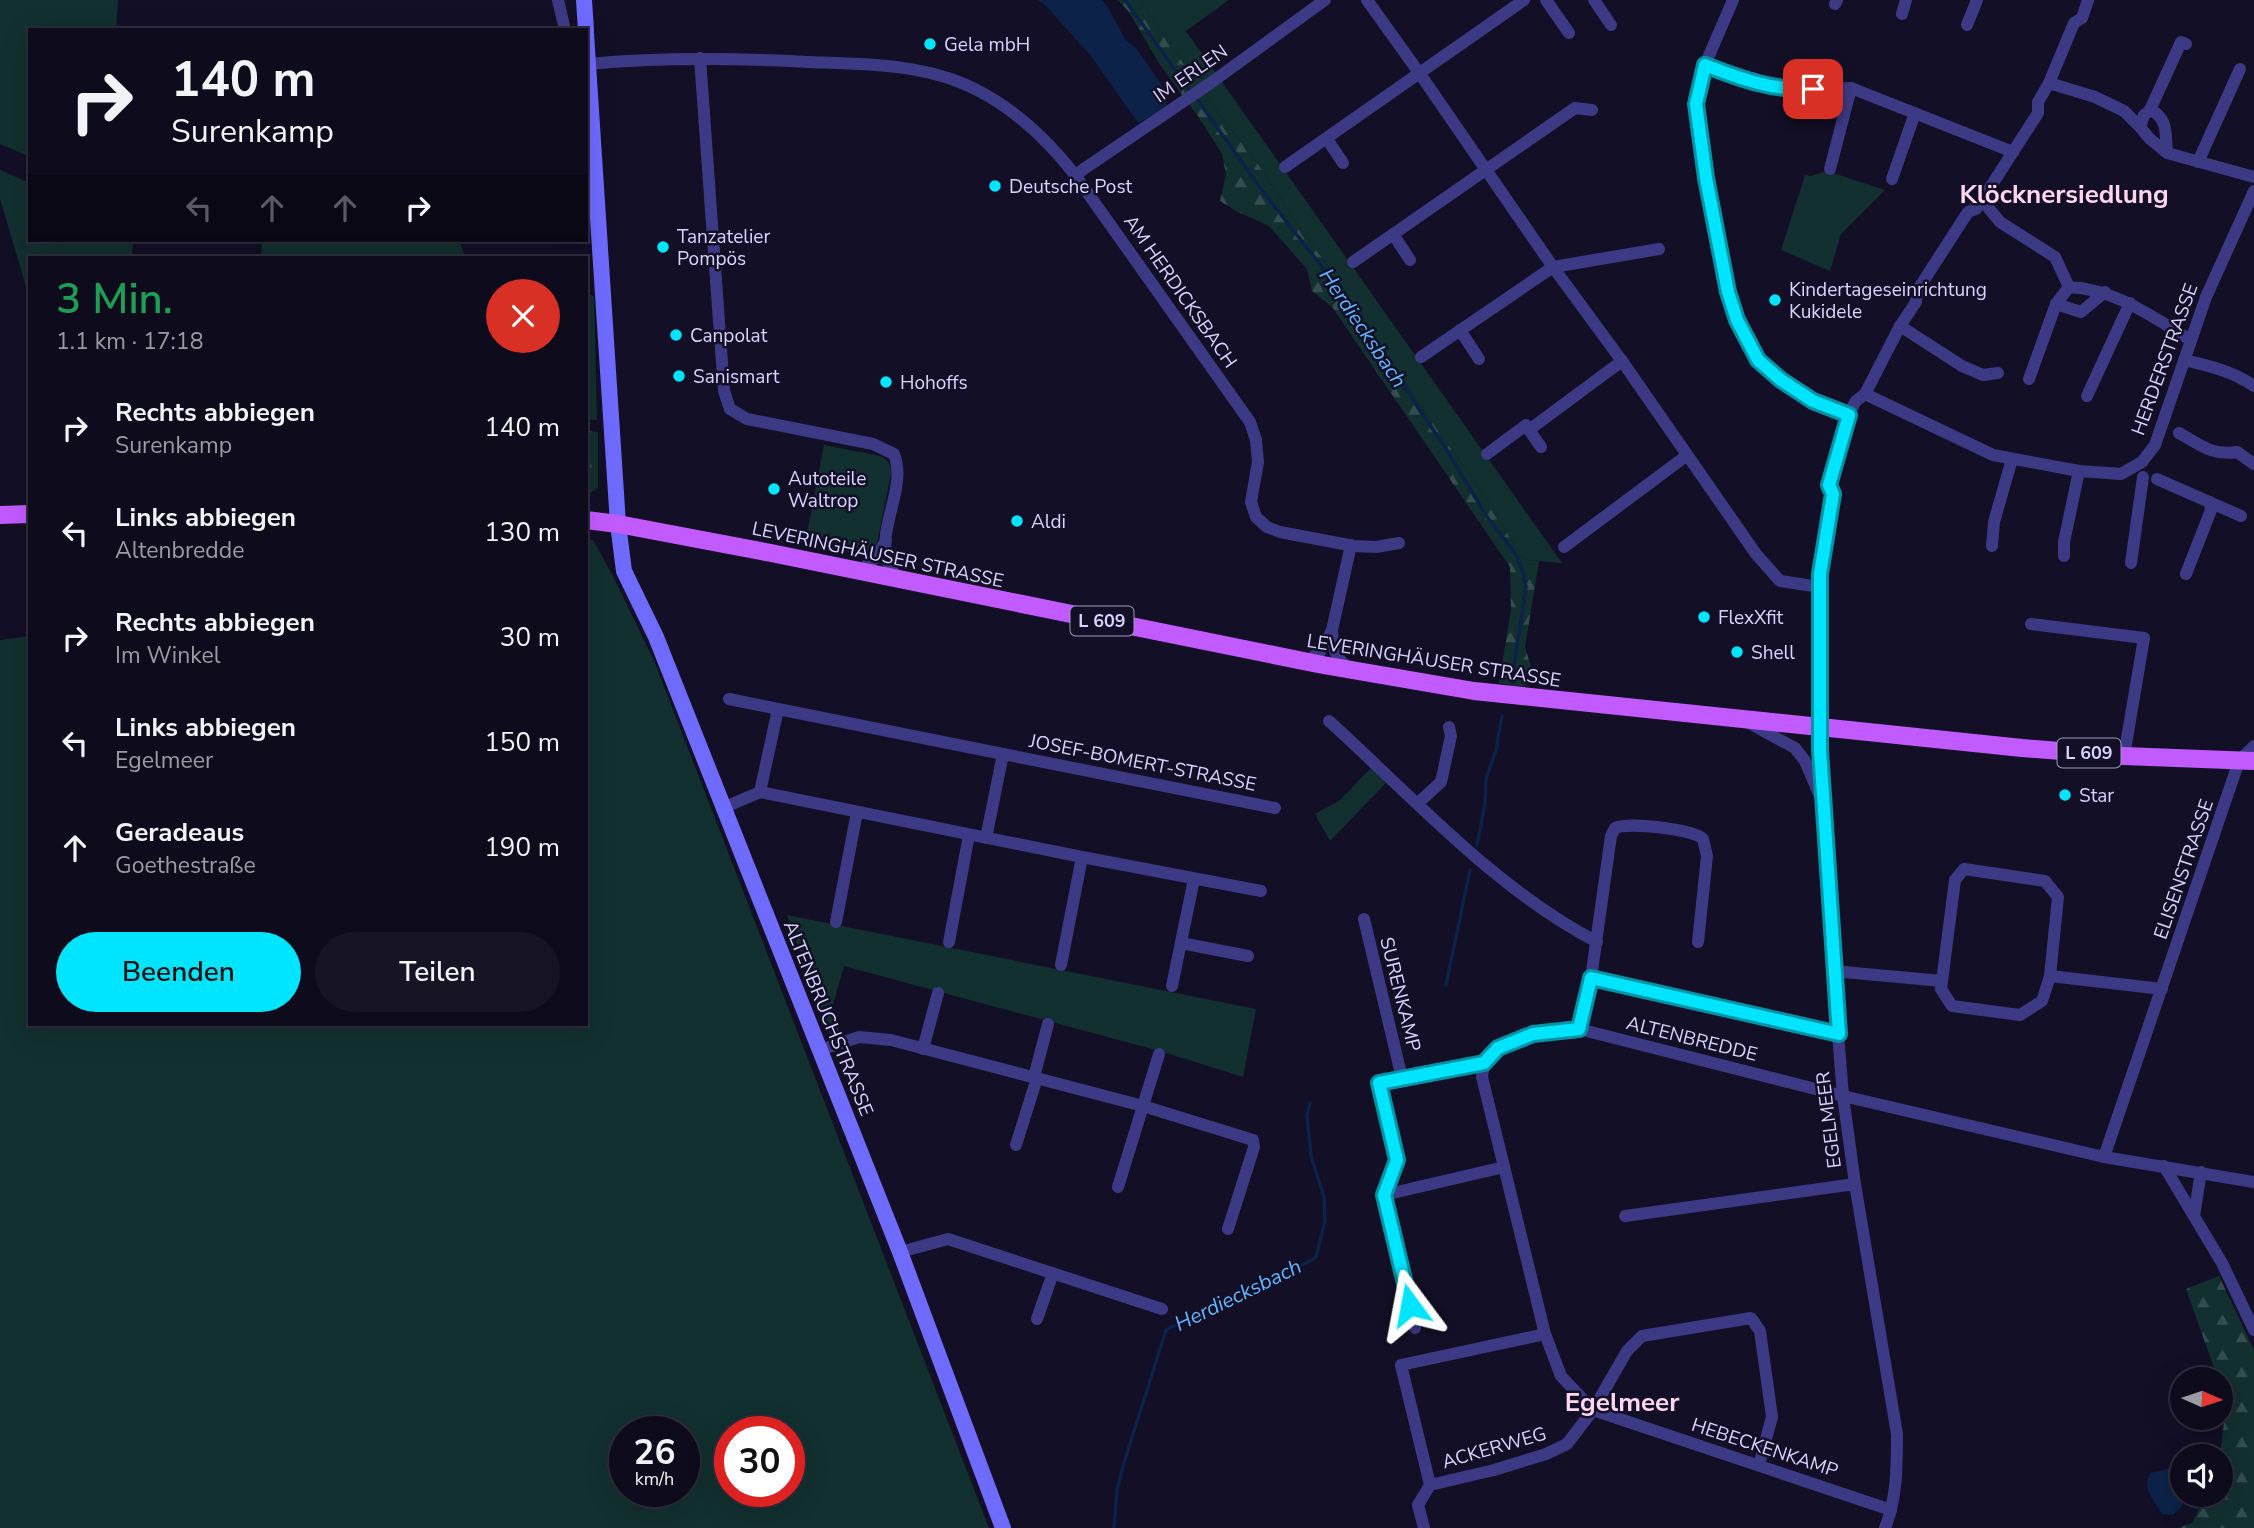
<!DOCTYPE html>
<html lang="de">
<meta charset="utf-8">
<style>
:root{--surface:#0e0b1c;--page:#171425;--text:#f1f3f6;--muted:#9b9ba3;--line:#2e2b3b;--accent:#00e5ff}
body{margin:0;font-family:"Nunito Sans",sans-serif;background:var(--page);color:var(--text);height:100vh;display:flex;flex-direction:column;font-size:26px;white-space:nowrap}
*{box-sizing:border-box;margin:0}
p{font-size:23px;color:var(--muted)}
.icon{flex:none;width:38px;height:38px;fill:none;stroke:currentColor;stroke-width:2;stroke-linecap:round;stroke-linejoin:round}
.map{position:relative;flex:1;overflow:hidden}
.sheet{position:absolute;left:28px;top:256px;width:560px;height:770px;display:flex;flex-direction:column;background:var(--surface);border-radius:0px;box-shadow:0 7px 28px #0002,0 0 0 2px var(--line)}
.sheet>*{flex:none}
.guide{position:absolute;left:28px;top:28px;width:560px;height:214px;border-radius:0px;box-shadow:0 7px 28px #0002,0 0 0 2px var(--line);background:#0e0b1c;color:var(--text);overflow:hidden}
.needle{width:46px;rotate:93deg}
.fabs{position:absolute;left:2170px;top:1367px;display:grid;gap:14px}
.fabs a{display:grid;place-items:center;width:63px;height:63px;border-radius:50%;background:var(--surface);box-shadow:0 7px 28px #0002,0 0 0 2px var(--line);font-size:35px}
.speed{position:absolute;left:609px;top:1416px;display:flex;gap:14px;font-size:35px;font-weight:700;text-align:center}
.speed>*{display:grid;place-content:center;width:91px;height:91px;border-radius:50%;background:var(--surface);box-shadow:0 7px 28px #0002,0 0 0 2px var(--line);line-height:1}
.speed small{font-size:18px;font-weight:400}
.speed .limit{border:10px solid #d22;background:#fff;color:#111}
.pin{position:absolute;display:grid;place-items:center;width:60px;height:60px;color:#fff;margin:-30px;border-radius:14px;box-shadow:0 4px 10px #0006}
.me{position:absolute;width:77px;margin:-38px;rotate:347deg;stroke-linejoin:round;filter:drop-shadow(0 0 5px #0008)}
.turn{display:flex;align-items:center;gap:24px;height:147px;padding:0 28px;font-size:32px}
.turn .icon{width:91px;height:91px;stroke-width:2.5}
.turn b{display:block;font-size:49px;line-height:60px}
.lanes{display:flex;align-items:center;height:66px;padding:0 28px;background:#0003;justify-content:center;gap:35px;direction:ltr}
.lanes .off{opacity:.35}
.round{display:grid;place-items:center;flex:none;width:74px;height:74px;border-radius:37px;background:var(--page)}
.headline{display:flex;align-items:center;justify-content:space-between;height:119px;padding:0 28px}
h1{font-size:42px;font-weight:600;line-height:52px;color:#1e9e55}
.cta{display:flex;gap:14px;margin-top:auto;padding:14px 28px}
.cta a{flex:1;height:80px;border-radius:42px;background:var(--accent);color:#111;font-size:28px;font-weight:600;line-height:80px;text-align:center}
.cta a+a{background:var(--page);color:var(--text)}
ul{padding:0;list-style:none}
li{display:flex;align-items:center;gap:21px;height:105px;padding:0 28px}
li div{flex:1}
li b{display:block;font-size:26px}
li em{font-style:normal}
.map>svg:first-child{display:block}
.green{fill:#12302f;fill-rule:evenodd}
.forest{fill:url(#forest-firs)}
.water{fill:#0c2248}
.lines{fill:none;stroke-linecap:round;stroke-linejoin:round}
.stream{stroke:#0c2248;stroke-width:3.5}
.street{stroke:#3d3a85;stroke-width:12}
.secondary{stroke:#6f6bff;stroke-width:16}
.primary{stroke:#c25bff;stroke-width:18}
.route-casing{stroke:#0095a6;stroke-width:18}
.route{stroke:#00e5ff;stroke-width:12}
.poi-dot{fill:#00e5ff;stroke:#130f26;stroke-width:2.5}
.labels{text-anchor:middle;stroke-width:5;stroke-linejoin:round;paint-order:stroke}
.shield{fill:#130f26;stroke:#9e99be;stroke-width:2}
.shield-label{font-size:18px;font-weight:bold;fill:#d9d4ff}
.poi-label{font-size:19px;fill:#d9d4ff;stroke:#130f26;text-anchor:start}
.street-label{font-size:19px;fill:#d9d4ff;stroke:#130f26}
.water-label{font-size:21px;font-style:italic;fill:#62b6ff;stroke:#130f26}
.district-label{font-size:26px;font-weight:bold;fill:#ffd6f0;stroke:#130f26}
</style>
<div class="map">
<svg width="2254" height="1528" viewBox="0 0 2254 1528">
<defs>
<pattern id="forest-firs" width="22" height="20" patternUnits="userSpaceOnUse" patternTransform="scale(1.75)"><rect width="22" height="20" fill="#12302f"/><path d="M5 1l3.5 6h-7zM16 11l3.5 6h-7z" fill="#344d4e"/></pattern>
</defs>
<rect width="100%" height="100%" fill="#130f26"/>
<g class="green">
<path d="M0,0H118L116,30H30V157L0,144Z"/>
<path d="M1139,0H1229L1186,31L1562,563L1527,560L1521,556L1486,498L1418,402L1338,280L1301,229L1258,164L1219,114Z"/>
<path d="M0,170L30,183V240H133L132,257H30V300L0,199Z"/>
<path d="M1827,171L1885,190L1841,234L1830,271L1781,250L1805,175L1811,176Z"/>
<path d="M262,240H459L465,257H261Z"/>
<path d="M586,294L594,296L597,420L586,419Z"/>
<path d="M824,445L880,456C888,459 891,465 891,474L877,543L874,551L868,556L805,543Z"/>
<path d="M586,539L593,540L612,574L655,663L989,1528H0V640L30,636V1024H586ZM625,1432H684V1491H625ZM730,1432H789V1491H730Z"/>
<path d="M1371,768L1386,783L1330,841L1315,814L1339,801Z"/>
<path d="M787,915L1256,1009L1243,1077L1163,1052L844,966L831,1012L841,1033L831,1037Z"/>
</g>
<g class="forest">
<path d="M1118,0H1139L1219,114L1258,164L1301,229L1338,280L1418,402L1486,498L1521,556L1527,560L1539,561L1525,647L1535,680C1525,690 1512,685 1499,683L1511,610L1510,567L1332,307L1312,291L1307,269L1269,226L1236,211L1220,201L1226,174L1222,154L1200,119L1160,65L1129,12Z"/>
<path d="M586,431L598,432V488L586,496Z"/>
<path d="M2219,1276L2254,1350V1528H2178L2192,1523L2206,1495L2221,1494L2220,1456L2224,1422L2221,1379H2218L2186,1289Z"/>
</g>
<g class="water">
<path d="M1038,0H1102L1108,7L1125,39L1137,49L1167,93V104L1153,115L1138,123L1091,56L1045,5Z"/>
<path d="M2182,1466V1494L2185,1495L2182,1506L2173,1515L2162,1514C2154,1500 2141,1488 2150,1473Z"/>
</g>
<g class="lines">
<g class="stream">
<path d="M1125,0L1191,92"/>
<path d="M1196,98L1261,189L1340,290L1446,449L1487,517L1517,556L1523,572L1526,587L1511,685"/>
<path d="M1477,845L1485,804L1486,779L1496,750L1502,716"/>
<path d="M1446,985L1470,870"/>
<path d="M1114,1528L1117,1490L1123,1466L1166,1330L1229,1296L1306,1263L1316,1257L1325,1221L1324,1197L1311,1156L1307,1115L1310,1103"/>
</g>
<g class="street">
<path d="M558,0L565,30"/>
<path d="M1367,0L1420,74L1553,267L1622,361L1756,554L1780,581L1820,587"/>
<path d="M1546,0L1569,33"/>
<path d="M1594,0L1611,25"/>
<path d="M1733,0L1705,65L1696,104L1706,178L1728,292L1737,320L1758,360L1781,380L1813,401L1848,415"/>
<path d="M1835,4L1837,0"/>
<path d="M1902,14L1906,0"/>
<path d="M1967,25L1977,0"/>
<path d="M700,58L724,391L730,409L747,419L873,444L894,454C907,488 878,525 887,560C889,566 895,574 898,580"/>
<path d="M588,64C661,57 734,58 807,62C863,64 923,63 975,89C1015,109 1047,139 1075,175L1250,422L1256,440L1258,462L1251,502L1256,517L1267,527L1280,532L1354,546L1376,547L1399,543"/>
<path d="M1705,65L1765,86L1794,90L1851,88L2013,152"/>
<path d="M2049,83L2095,97L2124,111L2140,127"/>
<path d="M2150,110L2181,42L2186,44"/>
<path d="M1327,139L1343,163"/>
<path d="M2167,153C2165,135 2169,118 2150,110L2144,115L2140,127L2149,138L2167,153L2254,177"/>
<path d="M2198,162L2240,69"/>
<path d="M1285,167L1524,0"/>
<path d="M1830,169L1851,88"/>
<path d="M1075,175L1212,82L1325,0"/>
<path d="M1892,179L1915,113"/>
<path d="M1982,200L2000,222L2055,257L2069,287"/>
<path d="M1393,234L1410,260"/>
<path d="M1353,262L1575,108L1592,110"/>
<path d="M2105,292L2081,312L2056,304L2069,287C2116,289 2152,317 2191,340"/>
<path d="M1900,326L1962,366L1983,375L1998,373"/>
<path d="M1460,330L1479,359"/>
<path d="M1421,357L1553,267L1659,249"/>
<path d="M2184,360C2210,366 2232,371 2254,386"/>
<path d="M2029,379L2056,304"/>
<path d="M1865,394L1993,455L2079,471L2121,474L2142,462L2155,445L2206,297L2254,191"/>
<path d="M2087,396L2130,303"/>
<path d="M1529,430L1541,447"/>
<path d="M2179,433C2200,445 2212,456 2237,452L2254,464"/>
<path d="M1487,454L1526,425L1529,430L1622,361"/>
<path d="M2157,479L2241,516"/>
<path d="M1992,546L1994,522L2012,459"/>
<path d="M1564,547L1686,456"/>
<path d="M2064,556V542L2079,471"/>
<path d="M2131,563L2143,477"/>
<path d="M860,572L875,558L886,541"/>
<path d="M2186,574L2211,510L2210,502"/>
<path d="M2031,624L2144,638L2124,756"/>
<path d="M1332,631C1334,648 1334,659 1350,668"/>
<path d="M1306,662L1320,652L1332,630L1351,545"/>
<path d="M729,699L778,709"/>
<path d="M1329,721C1414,798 1494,888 1597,942"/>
<path d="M1749,723L1795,748L1805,761L1819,794"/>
<path d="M1003,754L1275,808"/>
<path d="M760,792L778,709L1003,754L986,838"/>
<path d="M1418,803L1441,782L1451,736L1449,727"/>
<path d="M723,808L760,792L1082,857L1261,891"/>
<path d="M1964,869L2045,881L2058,897L2050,976L2042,1001L2020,1015L1952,1006L1941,989L1955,880Z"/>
<path d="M1364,919L1402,1078"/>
<path d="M836,922L857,812"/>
<path d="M949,942L969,835"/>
<path d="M1181,943L1248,956"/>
<path d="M1061,965L1082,857"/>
<path d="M1833,971L1942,981"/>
<path d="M2050,976L2162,989"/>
<path d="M1591,978L1839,1034"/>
<path d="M1172,986L1194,879"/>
<path d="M1579,1029L1591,978L1611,836L1615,828C1629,822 1693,829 1703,839L1707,856L1698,942"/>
<path d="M923,1049L938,993"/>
<path d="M820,1050L859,1037L891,1040L1143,1106L1253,1140L1254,1147L1228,1229"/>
<path d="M1484,1063L1482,1077L1545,1334L1561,1376L1593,1410L1891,1510"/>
<path d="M1034,1077L1048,1024"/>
<path d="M1016,1145L1037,1078"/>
<path d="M2104,1157L2239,761L2254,746"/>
<path d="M2164,1166L2222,1263L2254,1330"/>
<path d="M1118,1187L1159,1054"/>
<path d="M1384,1195L1504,1167"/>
<path d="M1625,1216L1855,1184"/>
<path d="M2194,1216L2201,1172"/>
<path d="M900,1252L948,1239L1162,1309"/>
<path d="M1037,1319L1053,1273"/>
<path d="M1415,1328L1384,1195L1397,1160L1379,1083L1484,1063L1498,1048L1533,1034L1579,1029L1843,1096L2104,1157L2254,1182"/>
<path d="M1430,1485L1401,1365L1545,1334"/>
<path d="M1424,1528L1418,1505L1430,1485L1494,1470L1546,1454L1567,1444L1593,1410L1627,1351L1642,1336L1751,1318L1760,1331L1772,1417L1759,1465"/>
<path d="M1885,1528C1897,1499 1897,1465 1897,1434L1855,1184L1843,1096L1833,971L1820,750V574L1833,494L1829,485L1848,415L1856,401L1865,394L1900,326L1916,302L1917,291L1968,212L1976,209L1982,200L2038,113V102L2049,83L2074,23L2082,18L2088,0"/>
</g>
<g class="secondary">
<path d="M584,0L586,30"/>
<path d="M586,34L618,524L624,571L656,637L900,1252L1003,1528"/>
</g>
<g class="primary">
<path d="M0,515L30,514"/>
<path d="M586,520L618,524L771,553L1323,665L1474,691L2022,748L2124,756L2254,761"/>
</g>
</g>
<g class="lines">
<g class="route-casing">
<path id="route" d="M1410,1305L1384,1195L1397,1160L1379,1083L1484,1063L1498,1048L1533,1034L1579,1029L1591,978L1839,1034L1820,750V574L1833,494L1829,485L1849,415L1813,401L1781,380L1758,360L1737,320L1728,292L1706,178L1696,104L1705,65C1741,79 1774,91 1813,89"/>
</g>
<use href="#route" class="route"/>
</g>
<g class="poi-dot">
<circle cx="930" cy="44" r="7"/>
<circle cx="995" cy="186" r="7"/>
<circle cx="663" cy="247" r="7"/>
<circle cx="1775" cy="300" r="7"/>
<circle cx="676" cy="335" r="7"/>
<circle cx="679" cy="376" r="7"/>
<circle cx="886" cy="382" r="7"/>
<circle cx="774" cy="489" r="7"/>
<circle cx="1017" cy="521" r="7"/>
<circle cx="1704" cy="617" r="7"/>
<circle cx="1737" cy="652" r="7"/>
<circle cx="2065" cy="795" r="7"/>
</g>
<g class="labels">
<g class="shield">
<rect x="1070.5" y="606.5" width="63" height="29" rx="5"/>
<rect x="2057.5" y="738.5" width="63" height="29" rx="5"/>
</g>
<g class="shield-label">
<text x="1102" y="627">L 609</text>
<text x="2089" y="759">L 609</text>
</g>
<g class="poi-label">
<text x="944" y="51">Gela mbH</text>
<text x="1009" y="193">Deutsche Post</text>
<text x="677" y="243">Tanzatelier<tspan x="677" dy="22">Pompös</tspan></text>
<text x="1789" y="296">Kindertageseinrichtung<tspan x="1789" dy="22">Kukidele</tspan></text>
<text x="690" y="342">Canpolat</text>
<text x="693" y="383">Sanismart</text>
<text x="900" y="389">Hohoffs</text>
<text x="788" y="485">Autoteile<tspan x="788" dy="22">Waltrop</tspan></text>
<text x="1031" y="528">Aldi</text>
<text x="1718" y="624">FlexXfit</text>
<text x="1751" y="659">Shell</text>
<text x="2079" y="802">Star</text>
</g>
<g class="street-label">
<text transform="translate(1190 73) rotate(-35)" y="7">IM ERLEN</text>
<text transform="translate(1181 291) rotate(55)" y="7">AM HERDICKSBACH</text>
<text transform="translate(2164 359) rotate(-70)" y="7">HERDERSTRASSE</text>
<text transform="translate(878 554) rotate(12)" y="7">LEVERINGHÄUSER STRASSE</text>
<text transform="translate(1434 660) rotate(9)" y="7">LEVERINGHÄUSER STRASSE</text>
<text transform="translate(1143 762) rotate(11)" y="7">JOSEF-BOMERT-STRASSE</text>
<text transform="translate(2183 869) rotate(-71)" y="7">ELISENSTRASSE</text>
<text transform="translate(1401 994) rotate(76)" y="7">SURENKAMP</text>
<text transform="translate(829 1018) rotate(68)" y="7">ALTENBRUCHSTRASSE</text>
<text transform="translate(1692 1038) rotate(14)" y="7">ALTENBREDDE</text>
<text transform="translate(1828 1120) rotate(-97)" y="7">EGELMEER</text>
<text transform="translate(1494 1447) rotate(-16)" y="7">ACKERWEG</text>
<text transform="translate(1765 1447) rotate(18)" y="7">HEBECKENKAMP</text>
</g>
<g class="water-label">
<text transform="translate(1363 328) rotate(56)" y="7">Herdiecksbach</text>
<text transform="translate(1238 1295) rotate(-26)" y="7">Herdiecksbach</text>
</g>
<g class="district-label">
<text x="2064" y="203">Klöcknersiedlung</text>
<text x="1622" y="1411">Egelmeer</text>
</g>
</g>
</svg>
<div class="fabs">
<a><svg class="needle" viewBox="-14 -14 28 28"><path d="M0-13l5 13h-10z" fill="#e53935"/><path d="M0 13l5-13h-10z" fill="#9b9ba3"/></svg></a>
<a><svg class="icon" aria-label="sound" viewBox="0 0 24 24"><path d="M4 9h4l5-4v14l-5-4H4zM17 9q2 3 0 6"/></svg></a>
</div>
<div class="speed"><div>26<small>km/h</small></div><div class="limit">30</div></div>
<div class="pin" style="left:1813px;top:89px;background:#d93025"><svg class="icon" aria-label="arrive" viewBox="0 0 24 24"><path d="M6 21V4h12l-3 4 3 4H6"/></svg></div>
<svg class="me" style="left:1410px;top:1305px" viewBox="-20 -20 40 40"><path d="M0-17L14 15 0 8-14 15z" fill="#00e5ff" stroke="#fff" stroke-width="4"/></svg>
<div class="guide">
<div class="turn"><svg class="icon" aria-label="right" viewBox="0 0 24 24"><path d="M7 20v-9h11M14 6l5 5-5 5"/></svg><div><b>140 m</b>Surenkamp</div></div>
<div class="lanes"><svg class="icon off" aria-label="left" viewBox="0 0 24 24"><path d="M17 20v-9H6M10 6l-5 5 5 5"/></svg><svg class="icon off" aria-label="ahead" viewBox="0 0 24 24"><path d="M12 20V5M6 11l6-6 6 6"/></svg><svg class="icon off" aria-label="ahead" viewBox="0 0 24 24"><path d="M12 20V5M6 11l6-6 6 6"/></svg><svg class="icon" aria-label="right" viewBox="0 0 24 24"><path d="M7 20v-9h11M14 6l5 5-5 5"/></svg></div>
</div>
<section class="sheet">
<div class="headline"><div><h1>3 Min.</h1><p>1.1 km · 17:18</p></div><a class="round" style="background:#d93025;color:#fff"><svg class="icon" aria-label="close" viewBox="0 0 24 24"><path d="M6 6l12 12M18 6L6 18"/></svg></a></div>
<ul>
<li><svg class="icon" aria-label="right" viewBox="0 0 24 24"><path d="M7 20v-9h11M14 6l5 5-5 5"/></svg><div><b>Rechts abbiegen</b><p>Surenkamp</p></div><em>140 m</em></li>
<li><svg class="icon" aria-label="left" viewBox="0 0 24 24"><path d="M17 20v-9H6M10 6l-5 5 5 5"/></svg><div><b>Links abbiegen</b><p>Altenbredde</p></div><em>130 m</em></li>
<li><svg class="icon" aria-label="right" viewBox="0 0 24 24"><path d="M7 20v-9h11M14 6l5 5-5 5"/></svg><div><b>Rechts abbiegen</b><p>Im Winkel</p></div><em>30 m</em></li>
<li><svg class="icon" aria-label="left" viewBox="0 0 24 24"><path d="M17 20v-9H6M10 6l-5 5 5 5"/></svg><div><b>Links abbiegen</b><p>Egelmeer</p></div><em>150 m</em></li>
<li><svg class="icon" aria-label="ahead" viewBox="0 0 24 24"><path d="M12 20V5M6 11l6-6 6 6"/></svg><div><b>Geradeaus</b><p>Goethestraße</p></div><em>190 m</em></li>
</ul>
<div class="cta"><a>Beenden</a><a>Teilen</a></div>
</section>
</div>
